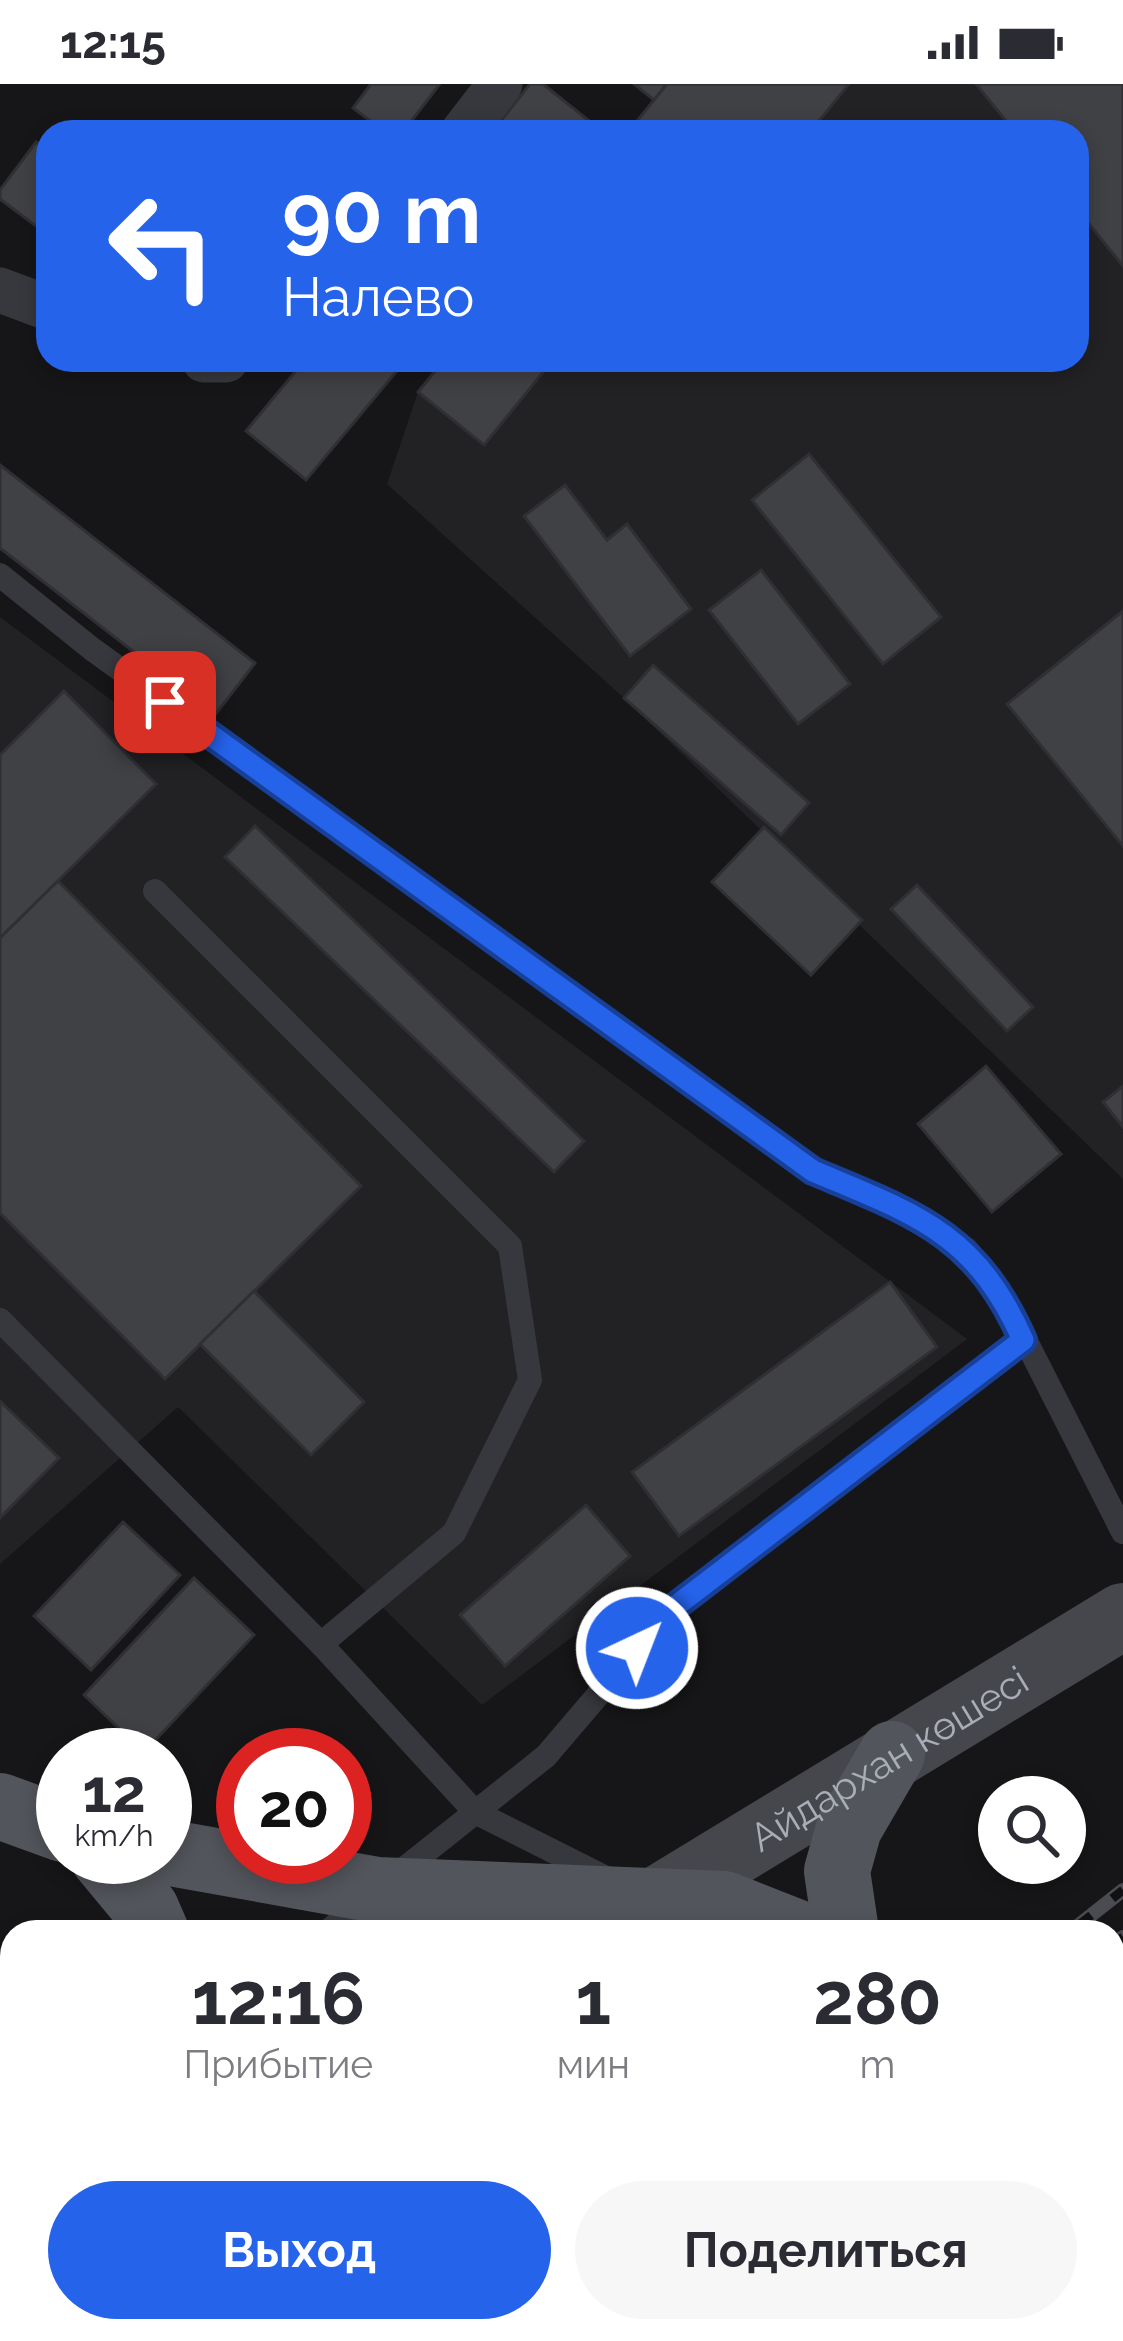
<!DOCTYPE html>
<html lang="ru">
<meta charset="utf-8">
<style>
:root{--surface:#fff;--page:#f7f7f7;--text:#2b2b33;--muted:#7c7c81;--accent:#2563eb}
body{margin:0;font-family:Raleway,sans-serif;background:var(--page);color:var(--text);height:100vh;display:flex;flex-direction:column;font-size:45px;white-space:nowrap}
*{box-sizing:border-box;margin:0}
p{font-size:39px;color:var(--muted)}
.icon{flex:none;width:66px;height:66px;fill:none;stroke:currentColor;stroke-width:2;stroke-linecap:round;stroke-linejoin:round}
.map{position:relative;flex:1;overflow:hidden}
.drawer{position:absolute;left:0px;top:1836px;width:1125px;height:423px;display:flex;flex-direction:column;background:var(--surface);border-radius:36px 36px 0 0;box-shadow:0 6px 18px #0003}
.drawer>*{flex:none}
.top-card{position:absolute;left:36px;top:36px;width:1053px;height:252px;border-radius:36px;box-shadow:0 6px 18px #0003;background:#2563eb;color:#fff;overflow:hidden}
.buttons{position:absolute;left:978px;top:1692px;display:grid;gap:24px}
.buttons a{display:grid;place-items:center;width:108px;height:108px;border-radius:50%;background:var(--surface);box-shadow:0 6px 18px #0003;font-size:60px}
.speed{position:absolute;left:36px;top:1644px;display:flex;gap:24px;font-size:60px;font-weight:700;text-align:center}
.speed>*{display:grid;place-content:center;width:156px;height:156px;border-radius:50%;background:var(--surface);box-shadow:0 6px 18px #0003;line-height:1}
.speed small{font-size:30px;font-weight:400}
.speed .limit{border:18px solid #d22;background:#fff;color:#111}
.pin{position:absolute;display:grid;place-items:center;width:102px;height:102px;color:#fff;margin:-51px;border-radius:24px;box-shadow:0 6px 18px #0006}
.me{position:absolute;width:132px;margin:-66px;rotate:43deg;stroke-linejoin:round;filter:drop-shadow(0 0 9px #0008)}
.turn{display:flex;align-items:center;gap:42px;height:252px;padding:0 48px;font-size:54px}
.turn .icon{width:156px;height:156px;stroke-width:2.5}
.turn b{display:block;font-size:84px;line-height:102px}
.eta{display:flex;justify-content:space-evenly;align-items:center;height:204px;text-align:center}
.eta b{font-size:72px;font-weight:700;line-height:84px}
.action{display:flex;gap:24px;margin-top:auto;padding:24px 48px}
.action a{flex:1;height:138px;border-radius:72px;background:var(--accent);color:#fff;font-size:48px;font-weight:700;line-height:138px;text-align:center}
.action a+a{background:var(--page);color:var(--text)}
.status{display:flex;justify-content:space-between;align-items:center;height:84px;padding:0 60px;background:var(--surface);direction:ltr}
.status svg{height:33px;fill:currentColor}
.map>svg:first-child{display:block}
.built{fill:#222225}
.building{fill:#404145;stroke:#303034;stroke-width:3}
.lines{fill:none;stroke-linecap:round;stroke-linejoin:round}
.lane{stroke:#37383d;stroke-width:24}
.street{stroke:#37383d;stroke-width:45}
.secondary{stroke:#45474d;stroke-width:66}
.primary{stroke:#53555c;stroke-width:66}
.rail-casing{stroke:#4a4c52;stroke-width:14}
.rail{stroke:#111113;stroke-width:9;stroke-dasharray:27;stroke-linecap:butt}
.route-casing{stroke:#184099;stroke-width:30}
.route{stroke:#2563eb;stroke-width:21}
.labels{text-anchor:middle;stroke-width:9;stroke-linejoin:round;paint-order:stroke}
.street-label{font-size:39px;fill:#a8adb8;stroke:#111113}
</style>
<div class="status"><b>12:15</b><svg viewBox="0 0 49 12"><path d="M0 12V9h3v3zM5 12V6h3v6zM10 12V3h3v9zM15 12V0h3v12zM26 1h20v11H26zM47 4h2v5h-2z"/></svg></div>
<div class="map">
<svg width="1123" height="2257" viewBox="0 0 1123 2257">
<rect width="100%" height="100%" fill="#161618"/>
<g class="built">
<path d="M667,0H1123V1095L624,614L387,400L418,308L444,276H1077V48H628Z"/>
<path d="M0,533L967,1255L482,1621L178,1323L0,1480Z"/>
</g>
<g class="building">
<path d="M371,0H437L439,1L403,48H385L353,24Z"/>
<path d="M530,0H543L603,48H492Z"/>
<path d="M634,0H667L654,16Z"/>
<path d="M667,0H849L810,48H628Z"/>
<path d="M976,0H1123V182L1077,125V48H1015Z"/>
<path d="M36,58L48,67V134L40,145L0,115V106Z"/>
<path d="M305,276H406L306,396L246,347Z"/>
<path d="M444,276H553L484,361L418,308Z"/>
<path d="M809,370L941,533L883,580L752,416Z"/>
<path d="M0,381L255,579L215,631L0,464Z"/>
<path d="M565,401L607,456L627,440L691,525L630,572L524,432Z"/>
<path d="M761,486L850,600L798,640L709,526Z"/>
<path d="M1123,527V762L1007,620Z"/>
<path d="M653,581L809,719L781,751L624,614Z"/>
<path d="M64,607L156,700L0,854V671Z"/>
<path d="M255,742L584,1057L554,1088L225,773Z"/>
<path d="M764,743L862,836L811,891L712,798Z"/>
<path d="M58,797L361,1102L165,1295L0,1129V854Z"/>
<path d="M917,801L1033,923L1007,947L891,825Z"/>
<path d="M986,982L1061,1070L992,1128L918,1040Z"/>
<path d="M1123,1002V1043L1103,1018Z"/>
<path d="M890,1198L937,1263L679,1452L632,1388Z"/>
<path d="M254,1207L364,1318L311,1371L200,1260Z"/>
<path d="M0,1317L59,1374L0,1434Z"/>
<path d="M586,1421L630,1472L505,1582L460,1531Z"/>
<path d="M123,1438L180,1491L91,1586L34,1532Z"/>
<path d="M194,1494L254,1551L144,1668L84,1611Z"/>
</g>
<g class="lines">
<g class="lane">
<path d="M0,491L92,565L813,1087L905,1125L966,1165L1006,1218L1123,1448"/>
<path d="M155,807L510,1162L530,1296L454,1449L321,1560"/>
<path d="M0,1236L321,1560L475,1728L608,1795"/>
<path d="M394,1793L546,1672L668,1529L1023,1256"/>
<path d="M327,1848L367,1815"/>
</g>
<g class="street">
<path d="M463,48L500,0"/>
<path d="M0,206L48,224"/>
<path d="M204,276H226"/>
</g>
<path class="secondary" id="s1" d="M653,1818L1123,1532"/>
<g class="primary">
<path d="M0,1722L63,1745"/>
<path d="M165,1768L377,1806L724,1820L795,1848"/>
<path d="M103,1773L146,1825L156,1848"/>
<path d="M846,1848L837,1787L849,1744L892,1670"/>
<path d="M0,2136L12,2132"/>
<path d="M1113,2170L1123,2175"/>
</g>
<g class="rail-casing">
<g id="rail">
<path d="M1070,1848L1123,1806"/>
<path d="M1113,1860L1123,1853"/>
<path d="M559,2257L571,2247"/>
<path d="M605,2257L617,2247"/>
</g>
</g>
<use href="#rail" class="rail"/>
</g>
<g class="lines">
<g class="route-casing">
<path id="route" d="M165,618L813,1087C915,1130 975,1148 1023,1256L668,1528L637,1564"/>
</g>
<use href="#route" class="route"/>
</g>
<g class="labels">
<g class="street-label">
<text dy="14" stroke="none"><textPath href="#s1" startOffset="276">Айдархан көшесі</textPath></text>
</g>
</g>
</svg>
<div class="buttons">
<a><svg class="icon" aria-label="search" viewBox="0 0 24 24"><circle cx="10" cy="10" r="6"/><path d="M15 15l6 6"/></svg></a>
</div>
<div class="speed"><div>12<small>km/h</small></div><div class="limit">20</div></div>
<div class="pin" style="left:165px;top:618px;background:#d93025"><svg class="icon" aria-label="arrive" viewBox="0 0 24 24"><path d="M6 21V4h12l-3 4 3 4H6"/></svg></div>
<svg class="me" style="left:637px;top:1564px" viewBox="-20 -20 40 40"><circle r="17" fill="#2563eb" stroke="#fff" stroke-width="3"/><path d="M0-11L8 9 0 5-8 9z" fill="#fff"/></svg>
<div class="top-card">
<div class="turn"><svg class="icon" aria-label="left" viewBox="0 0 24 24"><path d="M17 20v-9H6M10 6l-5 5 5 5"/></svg><div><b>90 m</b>Налево</div></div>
</div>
<section class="drawer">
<div class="eta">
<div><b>12:16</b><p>Прибытие</p></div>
<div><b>1</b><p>мин</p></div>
<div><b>280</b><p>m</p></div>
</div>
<div class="action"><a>Выход</a><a>Поделиться</a></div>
</section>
</div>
